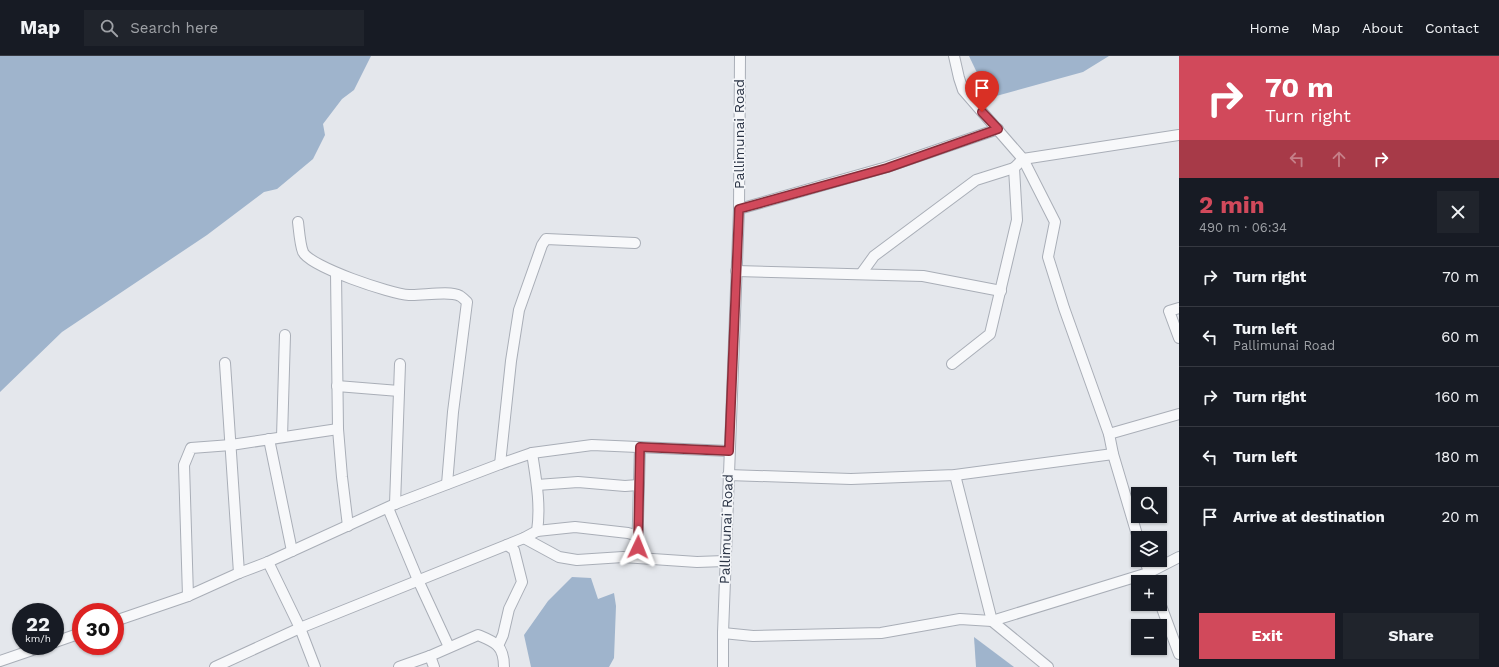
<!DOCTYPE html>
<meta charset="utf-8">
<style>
:root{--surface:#171b24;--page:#20242c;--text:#f1f3f6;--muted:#9ea1a6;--line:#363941;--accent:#d1495b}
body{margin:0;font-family:"Work Sans",sans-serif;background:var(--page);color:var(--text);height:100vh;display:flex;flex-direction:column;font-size:15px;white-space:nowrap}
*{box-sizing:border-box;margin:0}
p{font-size:13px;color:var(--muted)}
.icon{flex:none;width:22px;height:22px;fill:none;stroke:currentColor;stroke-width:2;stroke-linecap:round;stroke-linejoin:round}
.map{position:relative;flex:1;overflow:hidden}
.details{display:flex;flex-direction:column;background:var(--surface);width:320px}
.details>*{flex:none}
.hud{background:#d1495b;color:#fff;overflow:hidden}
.fabs{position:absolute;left:1131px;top:431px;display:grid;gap:8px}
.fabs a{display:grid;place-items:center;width:36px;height:36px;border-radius:0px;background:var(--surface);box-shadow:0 1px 3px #0004;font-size:20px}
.speed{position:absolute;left:12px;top:547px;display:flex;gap:8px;font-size:20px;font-weight:700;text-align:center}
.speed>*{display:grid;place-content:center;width:52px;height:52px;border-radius:50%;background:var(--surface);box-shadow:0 1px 3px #0004;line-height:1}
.speed small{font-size:10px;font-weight:400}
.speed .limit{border:6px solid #d22;background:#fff;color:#111}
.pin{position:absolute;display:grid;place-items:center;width:34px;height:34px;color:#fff;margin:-41px -17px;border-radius:50% 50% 50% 0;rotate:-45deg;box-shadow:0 0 4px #0007}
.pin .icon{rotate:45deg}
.me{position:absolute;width:44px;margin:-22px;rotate:2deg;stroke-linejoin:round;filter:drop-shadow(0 0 3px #0008)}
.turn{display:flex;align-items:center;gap:14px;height:84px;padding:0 20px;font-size:18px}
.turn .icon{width:52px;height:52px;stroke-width:2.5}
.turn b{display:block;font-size:28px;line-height:34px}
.lanes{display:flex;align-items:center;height:38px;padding:0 20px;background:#0003;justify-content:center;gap:20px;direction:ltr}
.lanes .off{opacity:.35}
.round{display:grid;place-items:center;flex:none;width:42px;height:42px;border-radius:0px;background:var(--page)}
.summary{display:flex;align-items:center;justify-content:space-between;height:68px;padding:0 20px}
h1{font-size:24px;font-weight:700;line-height:30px;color:var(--accent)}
.button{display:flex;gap:8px;margin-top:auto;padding:8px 20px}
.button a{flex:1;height:46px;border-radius:0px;background:var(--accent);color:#fff;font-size:16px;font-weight:700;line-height:46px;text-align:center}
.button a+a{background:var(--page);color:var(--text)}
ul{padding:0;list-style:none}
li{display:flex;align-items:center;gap:12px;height:60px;padding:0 20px;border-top:1px solid var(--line)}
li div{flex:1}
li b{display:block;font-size:15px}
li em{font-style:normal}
header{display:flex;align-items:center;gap:24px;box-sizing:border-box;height:56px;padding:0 20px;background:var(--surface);border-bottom:1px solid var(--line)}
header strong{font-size:19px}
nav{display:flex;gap:22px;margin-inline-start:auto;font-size:14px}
.search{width:280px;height:36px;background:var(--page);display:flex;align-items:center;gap:10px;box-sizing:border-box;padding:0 14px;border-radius:0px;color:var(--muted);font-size:15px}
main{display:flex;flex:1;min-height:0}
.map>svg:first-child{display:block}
.water{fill:#9fb4cc}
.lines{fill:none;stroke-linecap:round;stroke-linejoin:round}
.street-casing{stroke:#a9aeb7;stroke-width:12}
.street{stroke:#f7f8fa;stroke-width:10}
.route-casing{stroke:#882f3b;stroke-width:10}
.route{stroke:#d1495b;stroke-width:7}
.labels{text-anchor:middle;stroke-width:3.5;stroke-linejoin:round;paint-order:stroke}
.street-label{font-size:14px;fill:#2b3445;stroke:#f4f6f9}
</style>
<header>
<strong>Map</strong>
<div class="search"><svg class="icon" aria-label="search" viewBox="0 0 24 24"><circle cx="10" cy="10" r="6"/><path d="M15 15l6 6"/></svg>Search here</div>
<nav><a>Home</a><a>Map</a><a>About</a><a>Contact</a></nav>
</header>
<main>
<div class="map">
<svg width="1179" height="611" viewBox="0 0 1179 611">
<rect width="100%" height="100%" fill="#e4e7ec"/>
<g class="water">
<path d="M0,0H371L354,34L342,43L323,68L325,79L313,103L277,133L264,136L207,179L62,276L0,336Z"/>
<path d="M969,0H1109L1083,16L989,42Z"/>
<path d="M572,521L591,522L598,543L614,537L616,550L614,602L609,611H531L524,579L548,545Z"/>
<path d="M974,581L1014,611H976Z"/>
</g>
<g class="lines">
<g class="street-casing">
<g id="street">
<path d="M954,0L959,22L963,34L1023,103L1055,166L1048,201L1064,252L1109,378L1113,398L1138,482"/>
<path d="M739,153L887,111L998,73"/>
<path d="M298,166C299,174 300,189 303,196C310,211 391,238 409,239C421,240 450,234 460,240C462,241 465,244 467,246L453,356L447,428"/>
<path d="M736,215L923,220L1001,235"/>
<path d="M336,217L338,373L342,421L348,470"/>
<path d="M861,218L874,200L976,124L1014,112"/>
<path d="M1179,252L1169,255L1179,282"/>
<path d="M225,307L239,517"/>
<path d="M952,308L990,278L1017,164L1014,112L1023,103L1179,79"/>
<path d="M337,330L399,335"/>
<path d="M1109,378L1179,358"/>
<path d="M282,381L285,279"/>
<path d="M269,383L292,495"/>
<path d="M500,408L511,305L519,254L542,189L546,183L635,187"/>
<path d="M728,419L851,423L955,419L1113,398"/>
<path d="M955,419L992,565L1048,611"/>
<path d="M537,429L578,426L625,430L638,429"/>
<path d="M395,448L400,308"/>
<path d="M388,452L418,524L449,591"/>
<path d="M537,475L575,471L628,477L638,480"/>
<path d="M524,482L559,501L577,504L623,501L697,506L725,505"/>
<path d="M637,501L640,391"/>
<path d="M1145,504L1152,526"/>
<path d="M268,506L300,572L315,611"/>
<path d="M188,540L184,409L191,392L231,389L338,373"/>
<path d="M1160,547L1179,598"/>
<path d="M115,565L188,540L239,517L268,506L395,448L500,408L532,397L592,389L729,395"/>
<path d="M723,577L753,580L881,577L960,563L992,565L1148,517L1179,501"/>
<path d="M55,586L81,577"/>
<path d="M498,590L503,579L509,553L522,526L514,494L507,489"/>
<path d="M430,600L434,611"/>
<path d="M0,605L44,590"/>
<path d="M215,611L300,572L524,482L537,475C541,449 536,423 532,397"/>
<path d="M399,611L430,600L478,579C495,586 504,589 504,611"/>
<path d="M723,611V577L739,153L740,0"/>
</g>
</g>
<use href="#street" class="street"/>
</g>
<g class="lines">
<g class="route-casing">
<path id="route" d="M638,491L640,391L729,395L739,153L887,112L998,73L982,56"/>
</g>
<use href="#route" class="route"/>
</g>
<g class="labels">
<g class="street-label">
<text transform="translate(739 78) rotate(-90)" y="5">Pallimunai Road</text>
<text transform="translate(726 473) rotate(-88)" y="5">Pallimunai Road</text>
</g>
</g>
</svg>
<div class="fabs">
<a><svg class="icon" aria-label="search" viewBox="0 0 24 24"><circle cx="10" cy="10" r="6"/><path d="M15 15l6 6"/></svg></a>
<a><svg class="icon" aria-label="layers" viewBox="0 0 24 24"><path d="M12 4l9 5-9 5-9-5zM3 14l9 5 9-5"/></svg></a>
<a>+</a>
<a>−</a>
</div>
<div class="speed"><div>22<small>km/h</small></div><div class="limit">30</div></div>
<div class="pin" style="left:982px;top:56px;background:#d93025"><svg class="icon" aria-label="arrive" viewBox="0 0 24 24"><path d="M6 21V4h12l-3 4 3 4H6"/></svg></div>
<svg class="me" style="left:638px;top:491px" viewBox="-20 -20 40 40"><path d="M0-17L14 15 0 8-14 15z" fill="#d1495b" stroke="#fff" stroke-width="4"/></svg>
</div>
<section class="details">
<div class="hud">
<div class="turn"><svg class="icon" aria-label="right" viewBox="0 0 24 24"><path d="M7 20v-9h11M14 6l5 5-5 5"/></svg><div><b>70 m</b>Turn right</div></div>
<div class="lanes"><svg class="icon off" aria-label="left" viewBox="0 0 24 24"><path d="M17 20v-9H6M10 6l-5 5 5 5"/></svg><svg class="icon off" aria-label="ahead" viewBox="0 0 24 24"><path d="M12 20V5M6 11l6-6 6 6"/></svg><svg class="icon" aria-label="right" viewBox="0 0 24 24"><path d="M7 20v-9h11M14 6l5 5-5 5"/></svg></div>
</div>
<div class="summary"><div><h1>2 min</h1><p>490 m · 06:34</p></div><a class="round"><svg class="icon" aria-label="close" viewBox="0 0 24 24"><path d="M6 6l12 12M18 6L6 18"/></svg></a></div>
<ul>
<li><svg class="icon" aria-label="right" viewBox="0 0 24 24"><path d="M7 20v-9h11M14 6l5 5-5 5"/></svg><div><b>Turn right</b></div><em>70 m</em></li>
<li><svg class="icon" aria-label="left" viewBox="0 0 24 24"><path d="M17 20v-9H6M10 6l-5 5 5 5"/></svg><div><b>Turn left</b><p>Pallimunai Road</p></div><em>60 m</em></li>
<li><svg class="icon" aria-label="right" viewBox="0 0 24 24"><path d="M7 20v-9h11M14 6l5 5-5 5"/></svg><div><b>Turn right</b></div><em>160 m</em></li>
<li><svg class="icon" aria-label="left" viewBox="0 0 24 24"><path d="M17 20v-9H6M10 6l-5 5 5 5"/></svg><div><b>Turn left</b></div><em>180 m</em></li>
<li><svg class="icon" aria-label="arrive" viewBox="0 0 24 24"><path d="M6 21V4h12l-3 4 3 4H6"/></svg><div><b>Arrive at destination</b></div><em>20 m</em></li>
</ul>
<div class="button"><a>Exit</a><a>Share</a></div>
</section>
</main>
